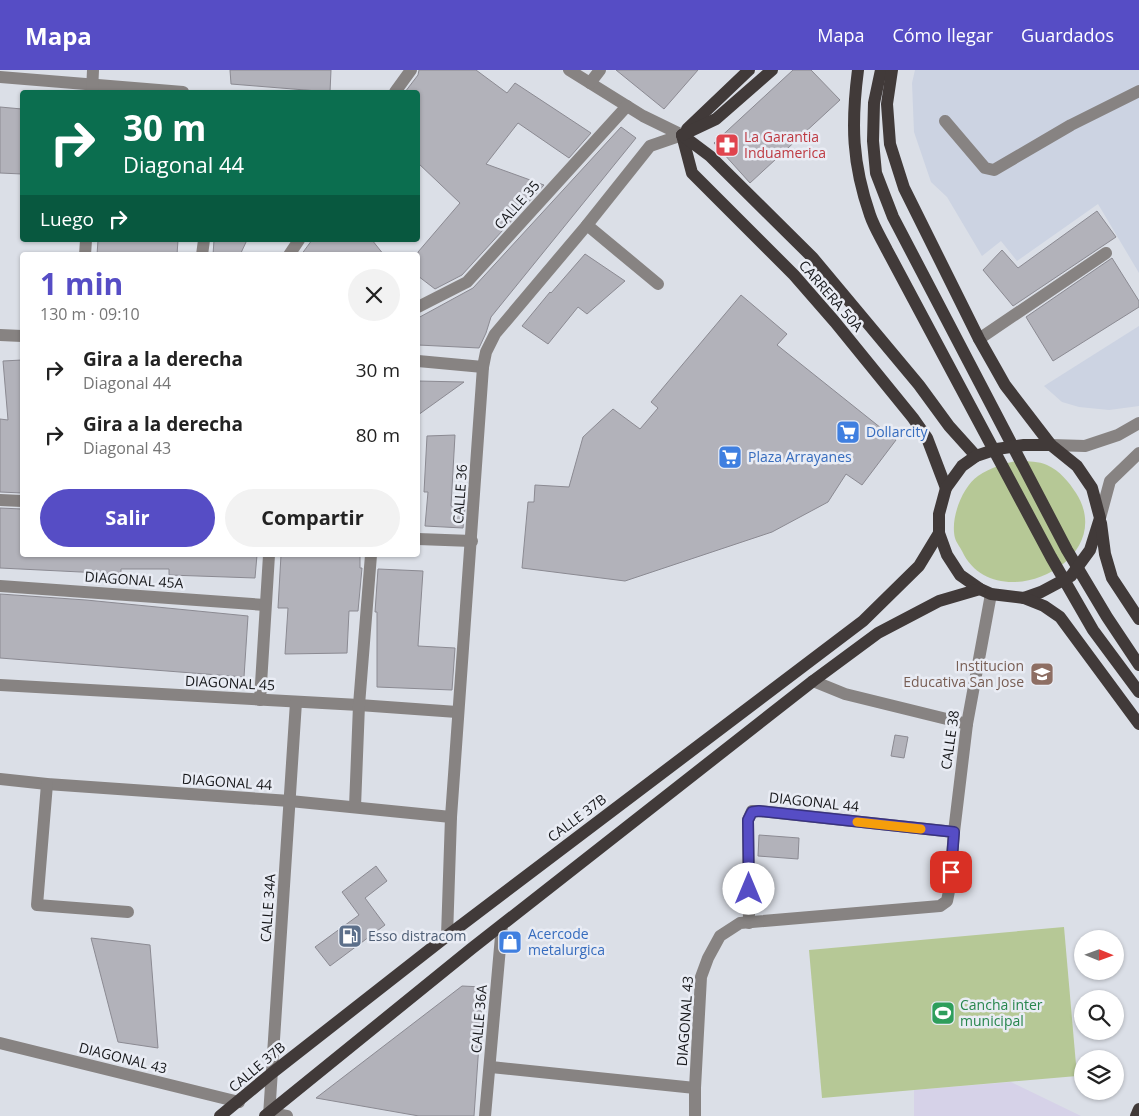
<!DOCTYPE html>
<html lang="es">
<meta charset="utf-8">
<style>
:root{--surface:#fff;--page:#f2f2f2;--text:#222;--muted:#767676;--accent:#564dc5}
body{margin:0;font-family:"Open Sans",sans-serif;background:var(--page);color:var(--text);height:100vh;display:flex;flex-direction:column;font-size:19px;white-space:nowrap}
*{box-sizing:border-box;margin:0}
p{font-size:16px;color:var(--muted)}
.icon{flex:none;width:28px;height:28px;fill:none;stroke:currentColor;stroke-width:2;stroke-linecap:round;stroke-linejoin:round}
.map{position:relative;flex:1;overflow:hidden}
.side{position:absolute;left:20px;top:182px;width:400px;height:305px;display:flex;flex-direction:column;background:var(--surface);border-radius:5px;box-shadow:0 1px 4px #0004}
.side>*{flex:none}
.hud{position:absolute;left:20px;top:20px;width:400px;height:152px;border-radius:5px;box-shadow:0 1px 4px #0004;background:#0b6e4f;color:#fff;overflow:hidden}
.needle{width:32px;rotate:91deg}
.fabs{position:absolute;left:1074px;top:860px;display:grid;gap:10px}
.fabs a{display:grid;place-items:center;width:50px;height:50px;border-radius:50%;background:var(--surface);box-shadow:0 1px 4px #0004;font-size:25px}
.pin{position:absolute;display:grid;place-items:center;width:42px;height:42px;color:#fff;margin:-21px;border-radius:10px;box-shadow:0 2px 8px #0006}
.me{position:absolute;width:55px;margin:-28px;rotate:0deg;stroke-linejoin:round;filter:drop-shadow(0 0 4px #0008)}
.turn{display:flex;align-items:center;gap:18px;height:105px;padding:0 20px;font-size:22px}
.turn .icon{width:65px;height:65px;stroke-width:2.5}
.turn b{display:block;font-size:35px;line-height:42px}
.then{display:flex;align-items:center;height:48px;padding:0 20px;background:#0003;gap:10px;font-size:19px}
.round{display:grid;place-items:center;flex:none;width:52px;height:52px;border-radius:26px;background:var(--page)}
.head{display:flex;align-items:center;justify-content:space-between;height:85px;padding:0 20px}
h1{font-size:30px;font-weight:700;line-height:38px;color:var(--accent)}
.cta{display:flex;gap:10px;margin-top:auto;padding:10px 20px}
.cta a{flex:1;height:58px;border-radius:30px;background:var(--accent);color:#fff;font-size:20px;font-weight:700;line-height:58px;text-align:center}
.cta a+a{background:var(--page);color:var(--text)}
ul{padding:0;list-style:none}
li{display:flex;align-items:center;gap:15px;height:65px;padding:0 20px}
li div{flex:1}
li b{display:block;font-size:19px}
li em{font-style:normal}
header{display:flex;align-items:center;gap:30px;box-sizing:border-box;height:70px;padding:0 25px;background:var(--accent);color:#fff}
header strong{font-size:24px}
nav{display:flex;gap:28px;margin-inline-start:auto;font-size:18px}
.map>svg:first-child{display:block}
.built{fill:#ccd3e2}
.education{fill:#d6d2e8}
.green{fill:#b6c896}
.building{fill:#b2b2ba;stroke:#8b8a92}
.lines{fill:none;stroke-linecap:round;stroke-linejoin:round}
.minor{stroke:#878382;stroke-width:12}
.major{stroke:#413a39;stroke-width:12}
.route-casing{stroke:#383280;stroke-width:12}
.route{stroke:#564dc5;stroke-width:9}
.slow{stroke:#f59e0b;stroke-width:9}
.labels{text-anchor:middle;stroke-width:5;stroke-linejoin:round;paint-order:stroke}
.health-label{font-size:14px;fill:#be3a42;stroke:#e9ecf4;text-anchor:start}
.street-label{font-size:14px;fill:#17181b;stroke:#e9ecf4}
.shop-label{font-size:14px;fill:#366cbe;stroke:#e9ecf4;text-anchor:start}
.education-label{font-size:14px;fill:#785e54;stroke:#e9ecf4;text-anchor:end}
.service-label{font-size:14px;fill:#4e5e75;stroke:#e9ecf4;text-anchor:start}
.leisure-label{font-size:14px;fill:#27864d;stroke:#e9ecf4;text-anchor:start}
</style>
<header>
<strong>Mapa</strong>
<nav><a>Mapa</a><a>Cómo llegar</a><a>Guardados</a></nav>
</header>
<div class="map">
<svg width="1139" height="1046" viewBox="0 0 1139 1046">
<rect width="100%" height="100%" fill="#dbdfe7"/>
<g class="built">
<path d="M915,0H1139V203L1098,134L1017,191L1001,171L982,186L947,127L931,112L914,62L912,13Z"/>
<path d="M1139,256V336L1109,340L1079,337L1062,332L1044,316Z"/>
</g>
<path class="education" d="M1011,1012L1081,1046H914V1020Z"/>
<g class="green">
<path d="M1020,390C1028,392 1039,391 1047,395C1060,401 1069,412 1076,423C1120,492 994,550 962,481C960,477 956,472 955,468C950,449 962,417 978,406C991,397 1005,393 1020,390Z"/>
<path d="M1064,857L1077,1006L822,1028L809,880Z"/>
</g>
<g class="building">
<path d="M230,0H331L330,22L231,14Z"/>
<path d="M419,0H476L507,23L515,13L591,63L569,88L518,53L486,94L544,115L462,205L435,219L418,206V182L460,133L418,93V22H405L418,5Z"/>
<path d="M616,0H698L664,39Z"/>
<path d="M793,0H811L840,30L750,113L714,73Z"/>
<path d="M0,37L22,39V104L0,103Z"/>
<path d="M621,57L636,68L491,247L486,263L479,278L418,275V248L473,218Z"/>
<path d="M1097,141L1116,167L1013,236L983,200L1002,180L1018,198Z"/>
<path d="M98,170H178L177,185H97Z"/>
<path d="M214,170H247L240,185H213Z"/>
<path d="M312,170H372L384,185H301Z"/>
<path d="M585,184L625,211L587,244L578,237L548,274L522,256L550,222L551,223Z"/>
<path d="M1112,188L1139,231V237L1053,291L1026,247Z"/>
<path d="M741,225L787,264L777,275L896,370L862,415L846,404L828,432L772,462L625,511L522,498L528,432H534L535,415L569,417L583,367L613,339L640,359L658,338L651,332Z"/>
<path d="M22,290V423L0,422V349L8,350L3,291Z"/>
<path d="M418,311L464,312L418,345Z"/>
<path d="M455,365L451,436L465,437L463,458L425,456L428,422H424L427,366Z"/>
<path d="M0,438L22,439V485H257L255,508L169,505V499H121V504L0,498Z"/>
<path d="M281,485H360V498H362L358,541H349L347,583L285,584L288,538H278Z"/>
<path d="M378,499L423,501L418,576L455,578L452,620L377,617V542H375Z"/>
<path d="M0,524L86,530L248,546L244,607L0,588Z"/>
<path d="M895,665L908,667L904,688L891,686Z"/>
<path d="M759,765L799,768L798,789L758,786Z"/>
<path d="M376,796L387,811L365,828L385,855L330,896L315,877L359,845L342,822Z"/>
<path d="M91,868L150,875L158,978L118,972Z"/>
<path d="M462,916L483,917L474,1046H419L316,1028Z"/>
</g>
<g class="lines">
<g class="minor">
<path d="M569,0L643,46L682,65"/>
<path d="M0,7L183,22"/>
<path d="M590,13L600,0"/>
<path d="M92,22L93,0"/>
<path d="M395,22L411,0"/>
<path d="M945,51L985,98L994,100L1071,55L1139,21"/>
<path d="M587,155L658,214"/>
<path d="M85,185L86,170"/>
<path d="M202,185L204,170"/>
<path d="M289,185L299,170"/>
<path d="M418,237L467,212L627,36"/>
<path d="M0,265L22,266"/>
<path d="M979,269L1106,183"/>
<path d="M418,291L483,297"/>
<path d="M1051,375L1085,376L1118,365L1139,353"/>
<path d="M0,430L22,431"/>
<path d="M1100,448L1110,411L1139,383"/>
<path d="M418,469L472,471"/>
<path d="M0,516L265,535"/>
<path d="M813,611L845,624L967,654"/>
<path d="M0,615L359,635L457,642"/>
<path d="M260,630L269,485"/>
<path d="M0,709L47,714L290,731L451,747"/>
<path d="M47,714L37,835L128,842"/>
<path d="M355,737L359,635L371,485"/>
<path d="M749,853L748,750L752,741H759L954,762"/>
<path d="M447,866L451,747L483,297L486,282L495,264L587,155L650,76L682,65"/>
<path d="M0,973L239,1032"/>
<path d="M491,997L695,1018"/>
<path d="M269,1043L287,1046"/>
<path d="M269,1046L296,632"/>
<path d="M485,1046L502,855"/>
<path d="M695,1046V1018L701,907L708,888L720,866L740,853L940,836L947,831L949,821L954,762L967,654L991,524"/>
</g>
<g class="major">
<path d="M858,0C851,54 852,93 870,145C874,157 881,168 887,180L1051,487L1093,560L1139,622"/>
<path d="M881,0L874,33L873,71L876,103L893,147L1067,480L1107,547L1139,595"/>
<path d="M892,0L887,34L890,74L904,118L979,269L996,299L1005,315L1051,375"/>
<path d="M687,59L749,0"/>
<path d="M682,65L692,103L794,205L835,252L913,348L927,368L946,418"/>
<path d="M682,65L710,86L813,188L919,315L949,356L976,386"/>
<path d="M682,65L716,49L772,0"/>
<path d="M1024,375H1051L1077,396L1092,418L1100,448L1090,480L1071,506L1041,522L1024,528L991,524L980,519L960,505L947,485L939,463V444L946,418L962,396L976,386L997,379Z"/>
<path d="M1101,453L1105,484L1112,508L1139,549"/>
<path d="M1024,528L1044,536L1060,547L1139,654"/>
<path d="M220,1046L272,1003L447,866L863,551L919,496L939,463"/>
<path d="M265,1046L471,879L813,611L878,563L939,531L980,519"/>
<path d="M1136,1046L1139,1039"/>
</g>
</g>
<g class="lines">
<g class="route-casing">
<path id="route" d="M749,819L748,750L752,742L759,741L954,762L951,802"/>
</g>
<use href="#route" class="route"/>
<path class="slow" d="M857,752L921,759"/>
</g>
<defs>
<g id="pharmacy-square" transform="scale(1.25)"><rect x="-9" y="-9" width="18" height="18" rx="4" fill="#e0444e" stroke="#e9ecf4"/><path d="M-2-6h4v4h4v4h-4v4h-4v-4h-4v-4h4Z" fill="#fff"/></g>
<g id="supermarket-square" transform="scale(1.25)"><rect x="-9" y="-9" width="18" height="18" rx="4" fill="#3f7fe0" stroke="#e9ecf4"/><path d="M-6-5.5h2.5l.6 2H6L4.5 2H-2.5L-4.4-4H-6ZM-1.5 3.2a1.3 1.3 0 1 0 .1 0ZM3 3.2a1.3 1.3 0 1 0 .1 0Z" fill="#fff"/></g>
<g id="school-square" transform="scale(1.25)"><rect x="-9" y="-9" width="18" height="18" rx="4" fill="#8d6e63" stroke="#e9ecf4"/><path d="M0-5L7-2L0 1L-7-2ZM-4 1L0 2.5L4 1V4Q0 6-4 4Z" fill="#fff"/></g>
<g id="fuel-square" transform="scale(1.25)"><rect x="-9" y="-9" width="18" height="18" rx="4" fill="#5c6f8a" stroke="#e9ecf4"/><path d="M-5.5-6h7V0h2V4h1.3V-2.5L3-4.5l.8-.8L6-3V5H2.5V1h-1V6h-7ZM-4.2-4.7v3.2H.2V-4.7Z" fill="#fff"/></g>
<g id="shop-square" transform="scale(1.25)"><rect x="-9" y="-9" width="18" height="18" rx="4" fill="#3f7fe0" stroke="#e9ecf4"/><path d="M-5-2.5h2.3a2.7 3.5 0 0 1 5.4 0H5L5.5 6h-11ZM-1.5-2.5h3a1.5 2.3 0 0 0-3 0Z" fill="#fff"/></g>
<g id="stadium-square" transform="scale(1.25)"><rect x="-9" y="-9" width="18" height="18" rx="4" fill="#2e9e5b" stroke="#e9ecf4"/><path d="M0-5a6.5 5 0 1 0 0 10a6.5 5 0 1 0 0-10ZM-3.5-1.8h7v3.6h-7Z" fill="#fff"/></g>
</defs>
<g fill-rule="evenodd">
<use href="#pharmacy-square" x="727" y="75"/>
<use href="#supermarket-square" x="848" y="362"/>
<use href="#supermarket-square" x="730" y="387"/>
<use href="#school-square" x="1042" y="604"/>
<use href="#fuel-square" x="350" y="866"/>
<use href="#shop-square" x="510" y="872"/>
<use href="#stadium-square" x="943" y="943"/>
</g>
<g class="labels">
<g class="health-label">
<text x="744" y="72">La Garantia<tspan x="744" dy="16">Induamerica</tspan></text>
</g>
<g class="street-label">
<text transform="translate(517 135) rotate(-48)" y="5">CALLE 35</text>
<text transform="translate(831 226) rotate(49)" y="5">CARRERA 50A</text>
<text transform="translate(460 424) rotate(-86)" y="5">CALLE 36</text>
<text transform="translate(134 510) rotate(4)" y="5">DIAGONAL 45A</text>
<text transform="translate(230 613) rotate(3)" y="5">DIAGONAL 45</text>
<text transform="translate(950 670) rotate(-82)" y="5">CALLE 38</text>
<text transform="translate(227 712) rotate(4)" y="5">DIAGONAL 44</text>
<text transform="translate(814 732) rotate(6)" y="5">DIAGONAL 44</text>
<text transform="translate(577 748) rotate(-37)" y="5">CALLE 37B</text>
<text transform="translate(268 838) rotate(-86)" y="5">CALLE 34A</text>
<text transform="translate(479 949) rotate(-85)" y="5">CALLE 36A</text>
<text transform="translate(685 951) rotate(-86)" y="5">DIAGONAL 43</text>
<text transform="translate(123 988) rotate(14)" y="5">DIAGONAL 43</text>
<text transform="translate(257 997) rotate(-40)" y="5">CALLE 37B</text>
</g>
<g class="shop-label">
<text x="866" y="367">Dollarcity</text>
<text x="748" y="392">Plaza Arrayanes</text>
<text x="528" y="869">Acercode<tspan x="528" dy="16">metalurgica</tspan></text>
</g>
<g class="education-label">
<text x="1024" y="601">Institucion<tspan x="1024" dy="16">Educativa San Jose</tspan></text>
</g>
<g class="service-label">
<text x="368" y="871">Esso distracom</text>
</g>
<g class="leisure-label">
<text x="960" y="940">Cancha inter<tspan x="960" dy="16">municipal</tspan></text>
</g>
</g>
</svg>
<div class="fabs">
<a><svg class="needle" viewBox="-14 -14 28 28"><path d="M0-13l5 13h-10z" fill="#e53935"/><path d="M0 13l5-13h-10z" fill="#767676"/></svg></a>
<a><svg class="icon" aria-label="search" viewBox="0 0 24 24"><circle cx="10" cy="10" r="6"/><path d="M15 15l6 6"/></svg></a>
<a><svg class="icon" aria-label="layers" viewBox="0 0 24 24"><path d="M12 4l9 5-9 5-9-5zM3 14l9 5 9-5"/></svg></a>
</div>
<div class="pin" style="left:951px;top:802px;background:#d93025"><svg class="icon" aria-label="arrive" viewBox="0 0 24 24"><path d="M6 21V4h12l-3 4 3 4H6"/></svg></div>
<svg class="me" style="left:749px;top:819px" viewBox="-20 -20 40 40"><circle r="19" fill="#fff"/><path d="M0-13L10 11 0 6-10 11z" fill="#564dc5"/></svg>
<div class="hud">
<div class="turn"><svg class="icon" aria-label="right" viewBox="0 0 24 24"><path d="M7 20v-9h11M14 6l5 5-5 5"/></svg><div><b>30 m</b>Diagonal 44</div></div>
<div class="then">Luego<svg class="icon" aria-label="right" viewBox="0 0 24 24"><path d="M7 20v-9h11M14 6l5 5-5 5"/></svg></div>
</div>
<section class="side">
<div class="head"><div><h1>1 min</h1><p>130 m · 09:10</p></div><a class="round"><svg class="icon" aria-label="close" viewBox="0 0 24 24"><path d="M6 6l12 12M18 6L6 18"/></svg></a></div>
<ul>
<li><svg class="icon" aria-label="right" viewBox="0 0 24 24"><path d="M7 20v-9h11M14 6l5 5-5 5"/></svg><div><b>Gira a la derecha</b><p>Diagonal 44</p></div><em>30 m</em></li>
<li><svg class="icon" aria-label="right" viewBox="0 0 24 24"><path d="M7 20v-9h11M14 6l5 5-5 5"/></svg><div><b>Gira a la derecha</b><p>Diagonal 43</p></div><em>80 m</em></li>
</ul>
<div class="cta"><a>Salir</a><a>Compartir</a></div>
</section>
</div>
